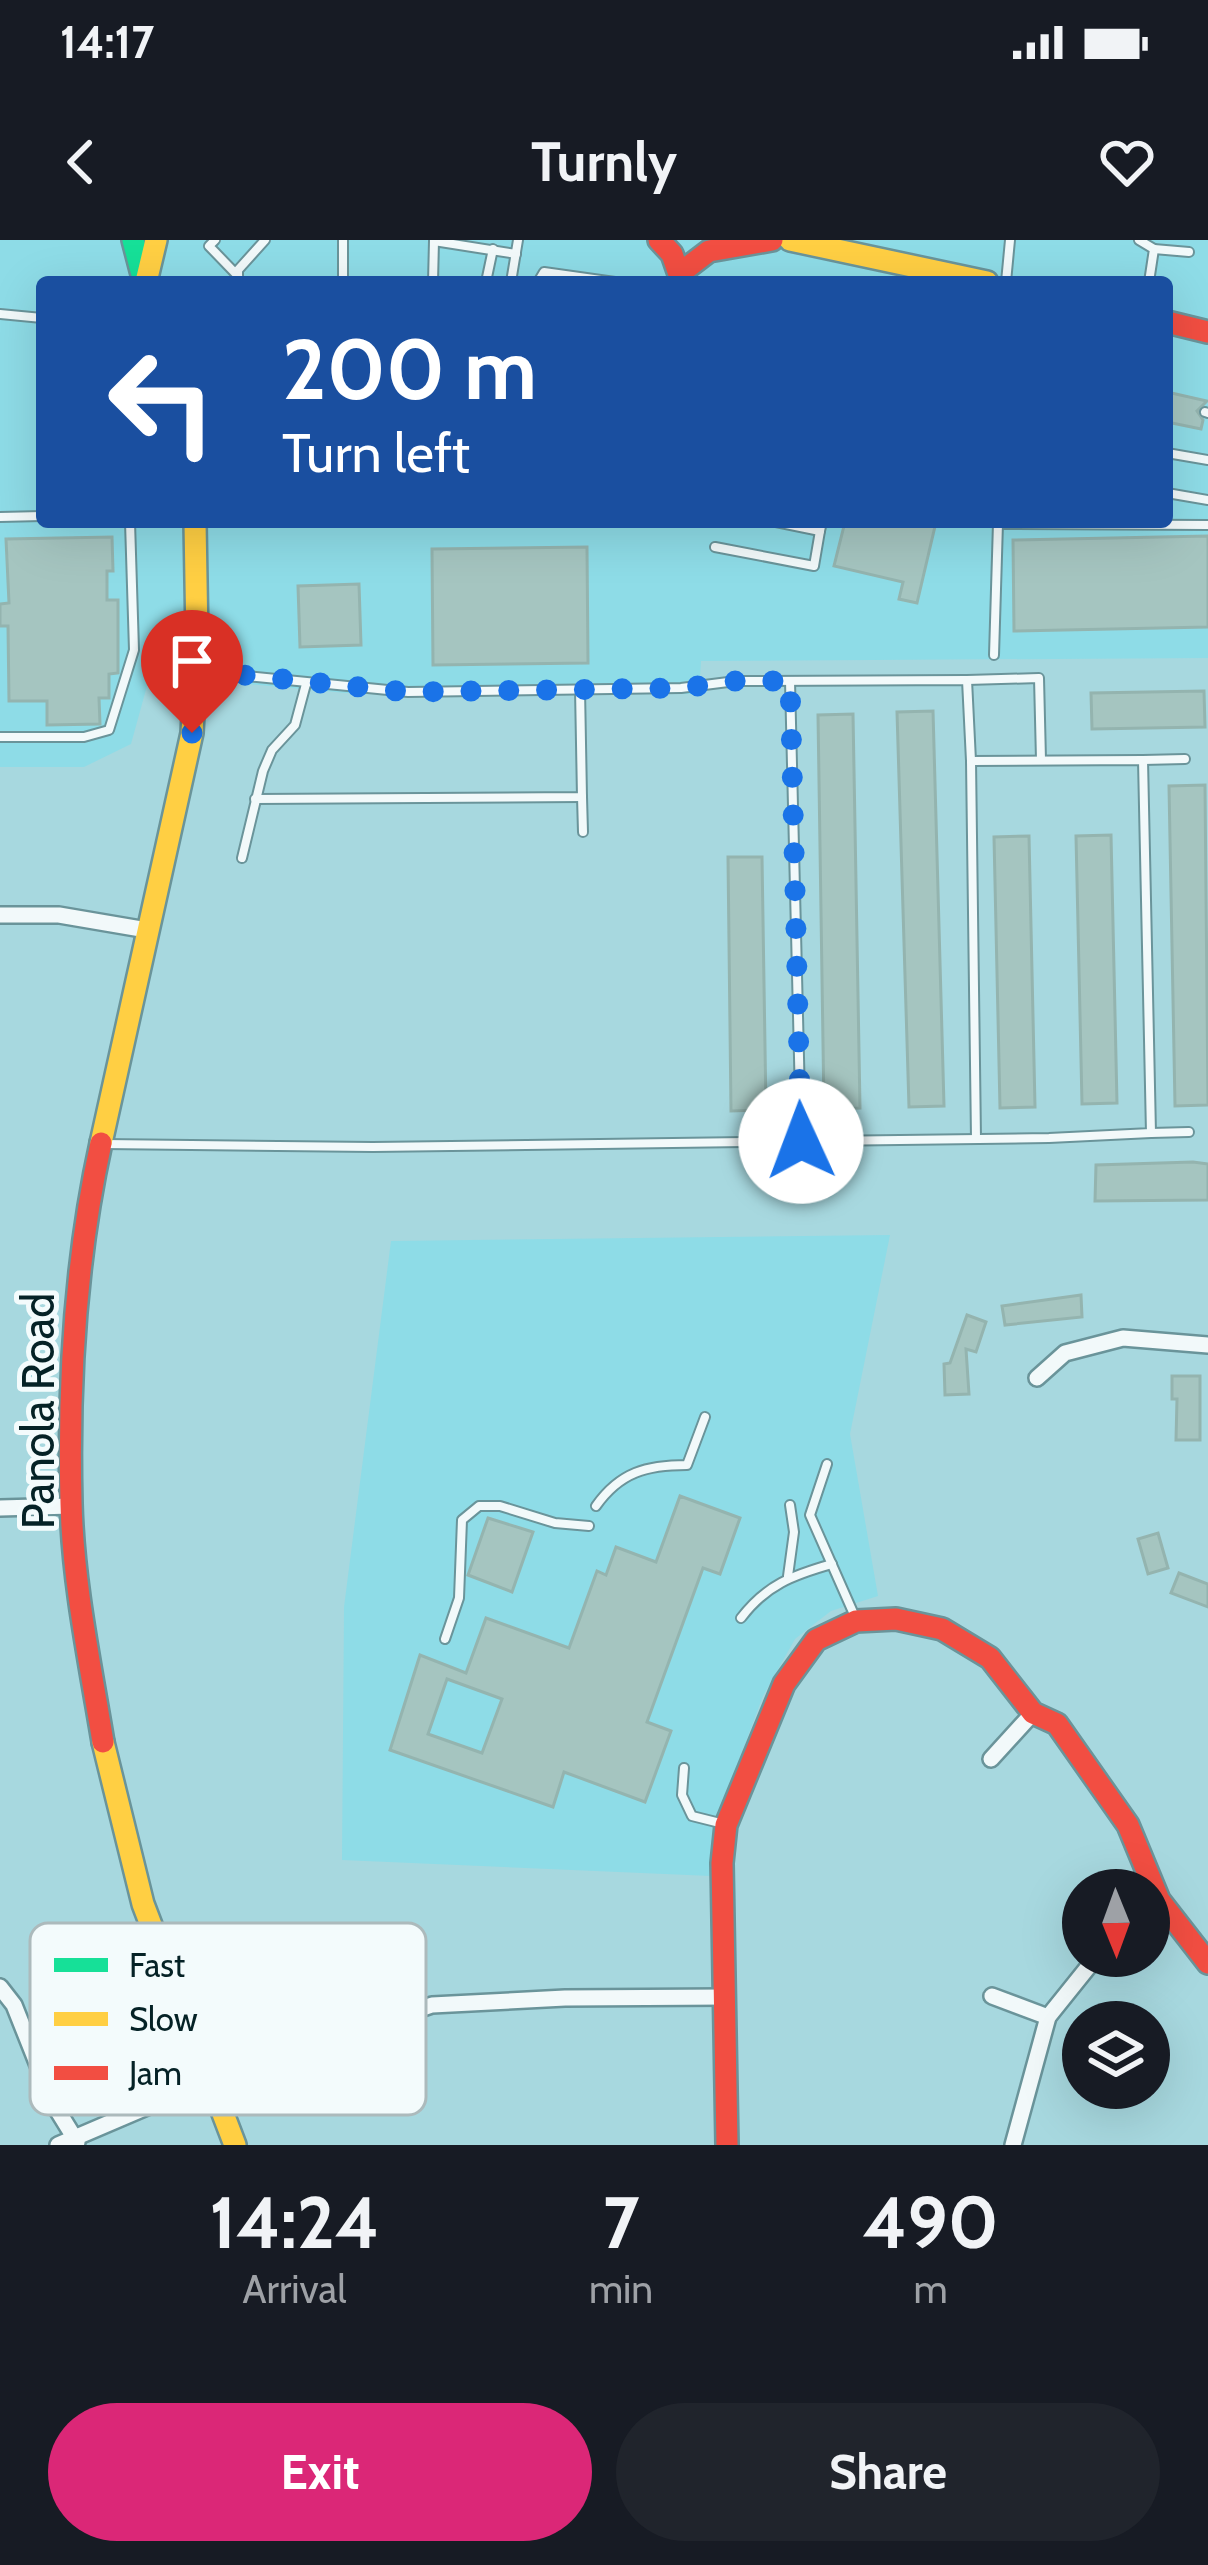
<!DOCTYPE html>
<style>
:root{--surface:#171b24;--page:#20242c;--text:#f1f3f6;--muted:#9ea1a6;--accent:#db2777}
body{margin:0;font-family:Cabin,sans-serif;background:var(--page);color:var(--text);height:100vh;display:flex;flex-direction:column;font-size:45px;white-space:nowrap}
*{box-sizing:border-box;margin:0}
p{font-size:39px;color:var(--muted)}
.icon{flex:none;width:66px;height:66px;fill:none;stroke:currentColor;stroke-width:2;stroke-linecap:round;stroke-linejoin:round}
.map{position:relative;height:1905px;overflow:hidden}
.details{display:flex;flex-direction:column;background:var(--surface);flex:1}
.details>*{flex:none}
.hud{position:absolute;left:36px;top:36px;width:1137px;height:252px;border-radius:12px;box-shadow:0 12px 48px #0002;background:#1a4fa0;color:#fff;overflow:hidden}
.needle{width:78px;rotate:179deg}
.fabs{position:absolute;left:1062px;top:1629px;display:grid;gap:24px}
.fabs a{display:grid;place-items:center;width:108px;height:108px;border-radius:50%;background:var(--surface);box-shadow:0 12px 48px #0002;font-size:60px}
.pin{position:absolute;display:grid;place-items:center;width:102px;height:102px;color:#fff;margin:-123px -51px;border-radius:50% 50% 50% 0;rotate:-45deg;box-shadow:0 0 12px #0007}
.pin .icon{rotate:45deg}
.me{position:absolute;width:132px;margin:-66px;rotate:358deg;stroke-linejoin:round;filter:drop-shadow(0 0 9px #0008)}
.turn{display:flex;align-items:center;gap:42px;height:252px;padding:0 48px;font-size:54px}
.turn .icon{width:156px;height:156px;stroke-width:2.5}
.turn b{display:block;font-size:84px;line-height:102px}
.eta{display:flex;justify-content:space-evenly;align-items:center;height:204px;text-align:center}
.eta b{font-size:72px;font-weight:700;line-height:84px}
.action{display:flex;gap:24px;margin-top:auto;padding:24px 48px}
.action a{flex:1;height:138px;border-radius:72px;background:var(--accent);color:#fff;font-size:48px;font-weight:700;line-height:138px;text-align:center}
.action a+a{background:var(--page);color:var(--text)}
.status{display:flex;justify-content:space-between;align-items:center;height:84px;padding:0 60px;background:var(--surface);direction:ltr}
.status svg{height:33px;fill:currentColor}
header{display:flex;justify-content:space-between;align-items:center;height:156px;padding:0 48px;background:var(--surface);font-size:54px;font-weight:700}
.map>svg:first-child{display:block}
.built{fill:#8edce7;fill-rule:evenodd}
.building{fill:#a5c5c0;stroke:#94b4af;stroke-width:3;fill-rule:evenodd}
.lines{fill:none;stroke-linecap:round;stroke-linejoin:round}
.lane-casing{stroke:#6a949a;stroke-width:12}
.street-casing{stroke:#6a949a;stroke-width:20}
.fast-casing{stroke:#6a949a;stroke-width:26}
.slow-casing{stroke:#6a949a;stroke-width:26}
.jam-casing{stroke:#6a949a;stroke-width:26}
.lane{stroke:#f2f9fa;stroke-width:8}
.street{stroke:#f2f9fa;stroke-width:15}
.fast{stroke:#16e098;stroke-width:21}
.slow{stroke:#ffcf43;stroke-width:21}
.jam{stroke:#f24e42;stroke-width:21}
.route{stroke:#1a73e8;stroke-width:21;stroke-dasharray:0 37.8}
.labels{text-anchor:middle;stroke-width:10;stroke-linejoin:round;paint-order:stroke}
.street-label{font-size:45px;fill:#052226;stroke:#f3fbfc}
.key{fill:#f3fbfc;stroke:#acbabc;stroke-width:3}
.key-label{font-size:33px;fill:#052226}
</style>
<div class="status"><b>14:17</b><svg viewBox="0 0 49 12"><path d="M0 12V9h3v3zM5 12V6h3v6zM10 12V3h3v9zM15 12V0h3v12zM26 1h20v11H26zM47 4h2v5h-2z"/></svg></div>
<header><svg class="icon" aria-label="back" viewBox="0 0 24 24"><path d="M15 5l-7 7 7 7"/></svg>Turnly<svg class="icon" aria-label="heart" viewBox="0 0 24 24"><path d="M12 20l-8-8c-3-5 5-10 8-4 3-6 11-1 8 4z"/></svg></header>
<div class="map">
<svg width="1208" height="1905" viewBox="0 0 1208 1905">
<rect width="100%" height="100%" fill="#a7d8df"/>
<g class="built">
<path d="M0,0H1208V418L701,421L699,454L346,453L150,435L131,504L84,527H0ZM42,42H1167V282H42Z"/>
<path d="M890,995L850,1194L878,1356L831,1371L795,1399L763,1456L733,1536L715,1594L711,1636L342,1620L344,1367L391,1001Z"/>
</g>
<g class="building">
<path d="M1167,152L1207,161L1197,171L1203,180L1201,189L1167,182Z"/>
<path d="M845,282H936L917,363L899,359L903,342L834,326Z"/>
<path d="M1208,296V387L1014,391L1013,300Z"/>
<path d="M112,297L113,331H107V360H118V433L109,434V458H99L100,484L47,485V461H9L8,386H0V364L9,363L6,299Z"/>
<path d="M587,307L588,423L433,425L432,309Z"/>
<path d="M359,344L361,405L300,407L298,346Z"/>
<path d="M1204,451L1205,487L1092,489L1091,453Z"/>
<path d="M933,471L944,866L909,867L897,472Z"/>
<path d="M853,474L860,868L824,869L818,475Z"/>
<path d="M1205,545L1208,865L1175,866L1169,546Z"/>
<path d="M1111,595L1117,863L1082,864L1076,596Z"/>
<path d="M1029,596L1035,867L1000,868L994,597Z"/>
<path d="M728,617H762L766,870L731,871Z"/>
<path d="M1193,922L1208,924V960L1095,961L1096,925Z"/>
<path d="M1081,1055L1082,1077L1005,1085L1002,1066Z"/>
<path d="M967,1075L986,1082L976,1112L966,1109L969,1154L945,1155L944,1124L950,1123Z"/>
<path d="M1172,1136H1200V1200H1176L1177,1159H1172Z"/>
<path d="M680,1256L740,1278L720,1334L703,1328L647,1482L671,1491L645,1562L564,1532L553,1567L390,1510L420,1415L466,1433L486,1378L569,1408L597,1331L606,1335L616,1307L656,1322ZM447,1439L502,1459L482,1513L428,1494Z"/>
<path d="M488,1278L533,1292L512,1352L468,1335Z"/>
<path d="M1158,1293L1168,1328L1148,1334L1138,1299Z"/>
<path d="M1179,1333L1208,1344V1367L1171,1353Z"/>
</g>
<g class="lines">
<g class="lane-casing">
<g id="lane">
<path d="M215,0L209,6L238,36"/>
<path d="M343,0V42"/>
<path d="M1139,0L1154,9L1149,42"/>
<path d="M1154,9L1189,12"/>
<path d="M238,42V30L265,0"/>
<path d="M433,42L434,1L516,14"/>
<path d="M486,42L493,9"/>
<path d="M511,42L518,0"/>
<path d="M538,42L544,32L615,42"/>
<path d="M1006,42L1010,0"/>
<path d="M0,74L42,78"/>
<path d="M1205,172L1208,173"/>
<path d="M1167,213L1208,220"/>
<path d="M1167,253L1208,260"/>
<path d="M0,277L42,276"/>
<path d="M776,282L820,291L822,282"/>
<path d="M998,284L1208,285"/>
<path d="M715,307L814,326L820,291"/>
<path d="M994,415L998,283"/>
<path d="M967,440L1039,438L1041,520"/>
<path d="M790,441L801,901"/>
<path d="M0,497H84L109,490L134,410L130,282"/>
<path d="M1143,520L1185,519"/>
<path d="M971,521L976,899"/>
<path d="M582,557L583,592"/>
<path d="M255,559L582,557L580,449"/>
<path d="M242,618L263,531L272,510L295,485L306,444"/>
<path d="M1151,893L1189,892"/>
<path d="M104,904L373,907L1049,898L1151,893L1143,520L971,521L967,440L736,441L681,448L408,452L197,431"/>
<path d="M827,1224L810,1275L856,1379"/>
<path d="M596,1266C620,1232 647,1225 687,1225L705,1177"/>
<path d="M788,1336L794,1292L790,1265"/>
<path d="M741,1378C766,1345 793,1335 832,1324"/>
<path d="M445,1399L459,1358L462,1280L479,1266H500L555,1283L589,1286"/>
<path d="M684,1528L682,1555L692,1576L724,1584"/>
</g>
</g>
<g class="street-casing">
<g id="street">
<path d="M0,675H59L147,690"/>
<path d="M1037,1138L1065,1113L1123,1098L1208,1105"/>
<path d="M0,1268L71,1266"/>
<path d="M991,1519L1033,1473"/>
<path d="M0,1747L14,1765L53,1863L77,1902"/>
<path d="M992,1756L1048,1777"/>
<path d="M58,1905L210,1840L432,1765L565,1758L726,1757"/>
<path d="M1013,1905L1048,1777L1097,1716"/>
</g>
</g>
<g class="fast-casing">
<path id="fast" d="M133,0L144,42"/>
</g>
<g class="slow-casing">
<g id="slow">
<path d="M790,0L987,42"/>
<path d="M146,42L156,0"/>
<path d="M101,903L192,493L197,399L195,282"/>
<path d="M103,1502L143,1664L235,1905"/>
</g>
</g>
<g class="jam-casing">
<g id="jam">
<path d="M659,0L672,14L679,34L709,11L772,0"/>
<path d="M1167,82L1208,92"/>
<path d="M101,903C75,1021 68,1142 71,1263C73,1343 90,1423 103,1502"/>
<path d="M727,1905L722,1623L726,1585L784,1444L816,1400L856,1381L896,1379L942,1389L990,1418L1033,1473L1057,1484L1128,1585L1159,1660L1208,1723"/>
</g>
</g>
<use href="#lane" class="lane"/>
<use href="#street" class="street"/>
<use href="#fast" class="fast"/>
<use href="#slow" class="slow"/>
<use href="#jam" class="jam"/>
</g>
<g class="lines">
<path class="route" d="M192,493L195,430L408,452L681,448L736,441H790L801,901"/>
</g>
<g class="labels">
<g class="street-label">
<text transform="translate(38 1171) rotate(-90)" y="16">Panola Road</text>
</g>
</g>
<rect x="30" y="1683" width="396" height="192" rx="18" class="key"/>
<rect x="54" y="1718" width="54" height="14" fill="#16e098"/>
<rect x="54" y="1772" width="54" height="14" fill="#ffcf43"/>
<rect x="54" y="1826" width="54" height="14" fill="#f24e42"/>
<g class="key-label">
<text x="129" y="1737">Fast</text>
<text x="129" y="1791">Slow</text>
<text x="129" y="1845">Jam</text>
</g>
</svg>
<div class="fabs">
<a><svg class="needle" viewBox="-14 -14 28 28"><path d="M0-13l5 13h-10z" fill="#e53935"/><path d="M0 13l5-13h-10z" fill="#9ea1a6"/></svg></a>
<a><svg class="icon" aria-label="layers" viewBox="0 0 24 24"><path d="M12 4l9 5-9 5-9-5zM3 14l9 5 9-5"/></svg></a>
</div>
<div class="pin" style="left:192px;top:493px;background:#d93025"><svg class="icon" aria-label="arrive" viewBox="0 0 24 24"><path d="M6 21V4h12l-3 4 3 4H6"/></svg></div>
<svg class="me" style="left:801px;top:901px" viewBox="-20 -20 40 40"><circle r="19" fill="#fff"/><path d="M0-13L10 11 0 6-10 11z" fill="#1a73e8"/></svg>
<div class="hud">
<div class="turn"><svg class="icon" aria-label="left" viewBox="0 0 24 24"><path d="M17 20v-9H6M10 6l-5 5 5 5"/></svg><div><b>200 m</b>Turn left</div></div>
</div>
</div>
<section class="details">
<div class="eta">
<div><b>14:24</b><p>Arrival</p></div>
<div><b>7</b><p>min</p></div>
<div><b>490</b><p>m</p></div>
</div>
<div class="action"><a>Exit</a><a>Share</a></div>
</section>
